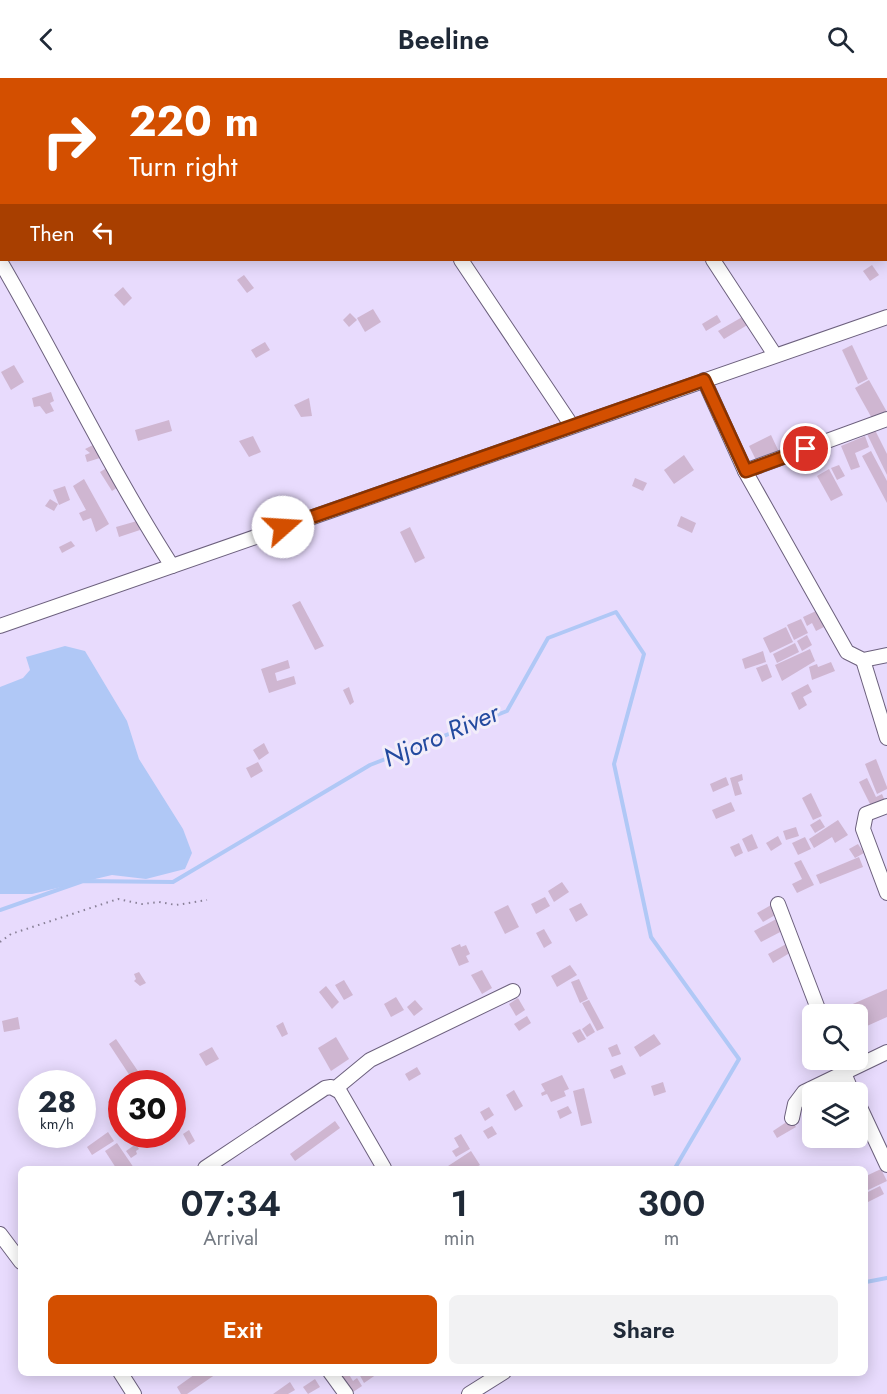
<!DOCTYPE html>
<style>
:root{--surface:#fff;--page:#f2f2f3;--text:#1f2937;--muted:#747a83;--accent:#d34f00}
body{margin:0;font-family:Jost,sans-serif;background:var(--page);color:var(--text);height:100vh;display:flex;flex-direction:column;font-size:22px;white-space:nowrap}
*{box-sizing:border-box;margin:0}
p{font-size:20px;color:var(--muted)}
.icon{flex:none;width:33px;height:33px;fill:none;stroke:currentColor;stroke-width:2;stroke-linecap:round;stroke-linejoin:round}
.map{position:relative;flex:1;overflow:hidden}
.details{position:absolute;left:18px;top:1088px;width:850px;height:210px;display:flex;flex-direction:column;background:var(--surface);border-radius:9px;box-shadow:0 3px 15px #0003}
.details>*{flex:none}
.banner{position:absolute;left:0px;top:0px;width:888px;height:183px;box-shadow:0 3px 15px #0003;background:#d34f00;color:#fff;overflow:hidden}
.buttons{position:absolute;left:802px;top:926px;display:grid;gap:12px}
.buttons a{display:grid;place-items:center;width:66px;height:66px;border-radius:9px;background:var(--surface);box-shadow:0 3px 15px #0003;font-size:30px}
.speed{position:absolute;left:18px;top:992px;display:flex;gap:12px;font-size:30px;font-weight:700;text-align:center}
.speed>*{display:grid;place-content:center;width:78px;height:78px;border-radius:50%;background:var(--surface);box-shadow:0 3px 15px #0003;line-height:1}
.speed small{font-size:15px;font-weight:400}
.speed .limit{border:9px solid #d22;background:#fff;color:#111}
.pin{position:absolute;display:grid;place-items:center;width:51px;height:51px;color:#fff;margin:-26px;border:3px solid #fff;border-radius:50%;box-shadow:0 2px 6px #0007}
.me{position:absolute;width:66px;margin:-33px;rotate:71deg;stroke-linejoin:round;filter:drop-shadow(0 0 4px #0008)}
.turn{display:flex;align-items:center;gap:21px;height:126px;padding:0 30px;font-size:27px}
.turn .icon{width:78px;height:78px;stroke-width:2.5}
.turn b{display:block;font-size:42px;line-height:51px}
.then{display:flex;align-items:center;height:57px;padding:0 30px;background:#0003;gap:12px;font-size:22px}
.eta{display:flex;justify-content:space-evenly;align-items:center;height:102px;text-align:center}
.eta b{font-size:36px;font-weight:600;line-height:42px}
.button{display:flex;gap:12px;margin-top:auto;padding:12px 30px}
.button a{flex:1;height:69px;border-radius:9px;background:var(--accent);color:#fff;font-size:24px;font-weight:600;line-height:69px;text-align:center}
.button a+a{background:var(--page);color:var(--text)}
header{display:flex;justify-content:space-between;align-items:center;height:78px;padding:0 30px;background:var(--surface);font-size:27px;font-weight:600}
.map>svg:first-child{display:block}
.water{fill:#b0c8f6}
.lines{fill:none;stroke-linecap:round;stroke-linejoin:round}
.stream{stroke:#b0c8f6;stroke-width:4}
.building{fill:#cfb6d1}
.minor-casing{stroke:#6c607d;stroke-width:16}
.path{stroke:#898097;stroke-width:2;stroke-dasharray:1.5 4.5;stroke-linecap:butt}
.minor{stroke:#fff;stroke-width:14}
.route-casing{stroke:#893300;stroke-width:15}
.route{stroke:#d34f00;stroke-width:10}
.labels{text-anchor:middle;stroke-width:6;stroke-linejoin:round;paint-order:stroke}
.water-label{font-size:26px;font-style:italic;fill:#234a9f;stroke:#f2edfa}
</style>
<header><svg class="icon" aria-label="back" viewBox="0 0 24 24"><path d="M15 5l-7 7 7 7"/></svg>Beeline<svg class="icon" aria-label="search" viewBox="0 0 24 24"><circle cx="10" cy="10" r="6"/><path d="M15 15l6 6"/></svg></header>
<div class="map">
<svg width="887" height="1316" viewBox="0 0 887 1316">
<rect width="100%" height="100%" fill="#e8dbfd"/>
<path class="water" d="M65,568L85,573L127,643L139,681L183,751L192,775L185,791L146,801L112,797L32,816H0V609L23,600L30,592L26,579Z"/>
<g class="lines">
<g class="stream">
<path d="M0,832L83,803L173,804L370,687L507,633L548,560L616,534L644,576L614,686L651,859L739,981L675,1090"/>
<path d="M866,1204L887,1200"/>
</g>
</g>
<g class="building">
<path d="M872,187L879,197L870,203L863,193Z"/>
<path d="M244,197L254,210L247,215L237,202Z"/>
<path d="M123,209L132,220L124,228L114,217Z"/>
<path d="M373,231L381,244L365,254L357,240Z"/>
<path d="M350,235L357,242L349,249L343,242Z"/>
<path d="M717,237L721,244L706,253L702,246Z"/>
<path d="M744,238L749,246L724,261L718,253Z"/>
<path d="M265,264L270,272L256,280L251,272Z"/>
<path d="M852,267L868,301L858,306L842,272Z"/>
<path d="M14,287L24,304L11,312L1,294Z"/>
<path d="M869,302L887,334V337L874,344L855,310Z"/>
<path d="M51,314L54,323L50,325L54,333L46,336L40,328L34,329L32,320Z"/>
<path d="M309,320L312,338L301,339L294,327Z"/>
<path d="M169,342L172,353L138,363L135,352Z"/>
<path d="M875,352L887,376V397L867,356Z"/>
<path d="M771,357L780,376L758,386L749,368Z"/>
<path d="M253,358L261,374L249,379L239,363Z"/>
<path d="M865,358L869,369L855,375L860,389L851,392L841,368Z"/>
<path d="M95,366L100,380L87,384L85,377L90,375L85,371Z"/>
<path d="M871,373L887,403V425L862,378Z"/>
<path d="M684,377L694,392L674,406L664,392Z"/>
<path d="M839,387L845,398L837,402L831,390Z"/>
<path d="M110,388L121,407L112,413L100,394Z"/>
<path d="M829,391L843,417L831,423L817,398Z"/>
<path d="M635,400L647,405L643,413L632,408Z"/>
<path d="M84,401L109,446L96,454L91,440L83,443L79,435L86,432L73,408Z"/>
<path d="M65,408L70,422L59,427L53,412Z"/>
<path d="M50,421L58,426L54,433L45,428Z"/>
<path d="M681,438L696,445L692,455L677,448Z"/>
<path d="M137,443L140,452L119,459L116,449Z"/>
<path d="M410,449L425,480L415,485L400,454Z"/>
<path d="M71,463L75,468L62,475L59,469Z"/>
<path d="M300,523L324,568L315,572L292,527Z"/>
<path d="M816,533L824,549L816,553L812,545L807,548L803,539Z"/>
<path d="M801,541L808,555L794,562L787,547Z"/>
<path d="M786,549L793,564L770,575L763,560Z"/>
<path d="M807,557L812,567L802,573L797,563Z"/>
<path d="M795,565L799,574L777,585L773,576Z"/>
<path d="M810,571L815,583L782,603L775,587Z"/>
<path d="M763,573L766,584L745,591L742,581Z"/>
<path d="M288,582L290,590L275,595L277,603L294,598L296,606L269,615L261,591Z"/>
<path d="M831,584L835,593L812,602L809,589L817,586L818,589Z"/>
<path d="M767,586L772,599L762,604L756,590Z"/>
<path d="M808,606L812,614L803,619L807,627L799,632L791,615Z"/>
<path d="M349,609L354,624L350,627L343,612Z"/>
<path d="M264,665L269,675L259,682L253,672Z"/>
<path d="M876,681L887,709V711L877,716L865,686Z"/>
<path d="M258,684L263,693L251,700L246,690Z"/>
<path d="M742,696L743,702L738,704L742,716L735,718L730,700Z"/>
<path d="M726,699L729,707L713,714L710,706Z"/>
<path d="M867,700L876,719L882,716L885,723L872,730L859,704Z"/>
<path d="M811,715L822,738L813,742L802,720Z"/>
<path d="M731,724L735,733L716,741L712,732Z"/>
<path d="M820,741L825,749L815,755L810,747Z"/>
<path d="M838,742L848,757L835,765L832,759L814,770L809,761Z"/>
<path d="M796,749L799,758L786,762L783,753Z"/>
<path d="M752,756L758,770L748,774L742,761Z"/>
<path d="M778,758L782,766L771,773L766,765Z"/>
<path d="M805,759L811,771L798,777L792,765Z"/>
<path d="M739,765L743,775L735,779L730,769Z"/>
<path d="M858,766L864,775L855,780L849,771Z"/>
<path d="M859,779L863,789L820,806L816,797Z"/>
<path d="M801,782L814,807L797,815L792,806L802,801L794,785Z"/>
<path d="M562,804L569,814L554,824L548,813Z"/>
<path d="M545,819L550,828L536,836L531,826Z"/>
<path d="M581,825L588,837L576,844L569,831Z"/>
<path d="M508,827L519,849L505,856L494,834Z"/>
<path d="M771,827L777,836L763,844L757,835Z"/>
<path d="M780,839L786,851L761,864L754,853Z"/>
<path d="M544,851L552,865L544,870L536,855Z"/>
<path d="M788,865L793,873L773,885L768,876Z"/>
<path d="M460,866L461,869L466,867L470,876L466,878L469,884L459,888L451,870Z"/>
<path d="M570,887L577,897L557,909L551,898Z"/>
<path d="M482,892L492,910L482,916L471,897Z"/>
<path d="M139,894L146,905L140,908L134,903L136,901L134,896Z"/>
<path d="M579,901L588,921L580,925L571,904Z"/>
<path d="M344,902L353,917L344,922L335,907Z"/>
<path d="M326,908L339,924L332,931L319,914Z"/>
<path d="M887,911V939L858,952V936H830Z"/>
<path d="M396,919L404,932L391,939L384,926Z"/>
<path d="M518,920L525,932L516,938L509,926Z"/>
<path d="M415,922L423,931L414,938L407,929Z"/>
<path d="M589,922L604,950L597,953L582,925Z"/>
<path d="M527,938L531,945L519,953L514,946Z"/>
<path d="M18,939L20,951L4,954L2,943Z"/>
<path d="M283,944L288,956L282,959L276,948Z"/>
<path d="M590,945L595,954L587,959L582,951Z"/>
<path d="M580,951L586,961L578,965L572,955Z"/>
<path d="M654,956L661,966L640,979L634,969Z"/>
<path d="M336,959L349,981L331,993L318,970Z"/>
<path d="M116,961L142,999L134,1004L109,966Z"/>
<path d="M617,966L621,976L612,979L608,970Z"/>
<path d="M212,969L219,981L206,988L199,976Z"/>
<path d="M622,987L626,996L614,1001L610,992Z"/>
<path d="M417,989L421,996L409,1003L405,996Z"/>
<path d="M562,997L569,1011L564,1013L566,1018L551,1024L547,1016L542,1018L541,1015L545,1013L541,1006Z"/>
<path d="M663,1004L666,1014L654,1018L651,1008Z"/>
<path d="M584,1010L592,1045L581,1048L573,1013Z"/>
<path d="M514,1012L523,1028L515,1033L506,1017Z"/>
<path d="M116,1018L122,1028L115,1033L108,1024Z"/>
<path d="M568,1028L572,1035L560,1041L557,1033Z"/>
<path d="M489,1029L494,1037L485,1043L480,1034Z"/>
<path d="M791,1041L796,1049L777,1060L773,1053Z"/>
<path d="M335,1043L340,1050L295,1083L290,1076Z"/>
<path d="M492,1048L497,1056L488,1061L483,1053Z"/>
<path d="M189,1052L195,1063L189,1067L183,1056Z"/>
<path d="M108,1054L114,1063L92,1077L87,1069Z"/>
<path d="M461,1056L470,1071L456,1079L452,1073L459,1069L454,1060Z"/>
<path d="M117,1065L134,1090H116L105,1073Z"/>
<path d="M136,1066L139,1071L136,1073L137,1076L131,1080L126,1073Z"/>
<path d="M471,1073L480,1087L475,1090H445Z"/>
<path d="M881,1091L887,1103L866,1113V1098Z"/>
<path d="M880,1108L884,1116L866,1125V1115Z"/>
<path d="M198,1294H219L187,1316H181L177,1309Z"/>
<path d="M358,1294H380L364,1305Z"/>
<path d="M348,1295L353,1303L357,1300L362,1308L353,1314L342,1299Z"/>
<path d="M315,1301L320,1309L308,1316L303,1309Z"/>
<path d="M290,1304L295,1312L288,1316H273Z"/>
</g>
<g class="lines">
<g class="minor-casing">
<g id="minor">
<path d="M339,0L340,2"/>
<path d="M600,0L601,2"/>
<path d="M461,182L572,348"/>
<path d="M713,182L775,277"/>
<path d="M0,183C59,284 109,390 172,488"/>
<path d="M704,302L745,393L847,574L863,582L887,577"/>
<path d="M745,393L887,341"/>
<path d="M0,548L887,239"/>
<path d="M863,582L887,660"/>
<path d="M887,728L866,736L863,751L887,815"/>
<path d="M778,826L820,936"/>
<path d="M838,981L852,1014"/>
<path d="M336,1010L370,982L513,913"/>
<path d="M858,1025L887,1087"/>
<path d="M792,1040L795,1026L804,1014L887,974"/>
<path d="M205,1090L325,1010L331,1009L340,1014L384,1090"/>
<path d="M0,1156L21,1184"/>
<path d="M120,1294L134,1316"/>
<path d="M330,1294L346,1316"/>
<path d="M469,1316L504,1294"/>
</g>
</g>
<path class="path" d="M0,864L11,856L118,821L142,826L159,824L176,827L207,822"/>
<use href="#minor" class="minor"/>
</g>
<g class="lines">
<g class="route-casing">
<path id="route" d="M283,449L704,302L746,393L806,371"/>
</g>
<use href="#route" class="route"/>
</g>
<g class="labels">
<g class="water-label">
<text transform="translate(441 657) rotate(-23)" y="9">Njoro River</text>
</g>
</g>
</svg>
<div class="buttons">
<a><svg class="icon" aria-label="search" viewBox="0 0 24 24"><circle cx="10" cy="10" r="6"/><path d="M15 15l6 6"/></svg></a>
<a><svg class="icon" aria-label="layers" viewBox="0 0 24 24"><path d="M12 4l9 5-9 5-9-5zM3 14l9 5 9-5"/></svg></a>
</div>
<div class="speed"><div>28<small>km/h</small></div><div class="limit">30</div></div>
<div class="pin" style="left:806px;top:371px;background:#d93025"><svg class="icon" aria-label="arrive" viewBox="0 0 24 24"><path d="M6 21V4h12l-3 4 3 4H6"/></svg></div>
<svg class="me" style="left:283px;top:449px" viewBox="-20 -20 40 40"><circle r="19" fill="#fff"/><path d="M0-13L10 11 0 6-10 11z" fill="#d34f00"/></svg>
<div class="banner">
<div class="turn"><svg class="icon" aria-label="right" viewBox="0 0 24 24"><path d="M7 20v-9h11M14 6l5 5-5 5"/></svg><div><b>220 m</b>Turn right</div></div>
<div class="then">Then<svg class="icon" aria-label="left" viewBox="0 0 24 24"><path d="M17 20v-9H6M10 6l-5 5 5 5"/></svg></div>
</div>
<section class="details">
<div class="eta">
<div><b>07:34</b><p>Arrival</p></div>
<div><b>1</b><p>min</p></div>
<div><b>300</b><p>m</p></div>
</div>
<div class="button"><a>Exit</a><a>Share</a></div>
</section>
</div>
